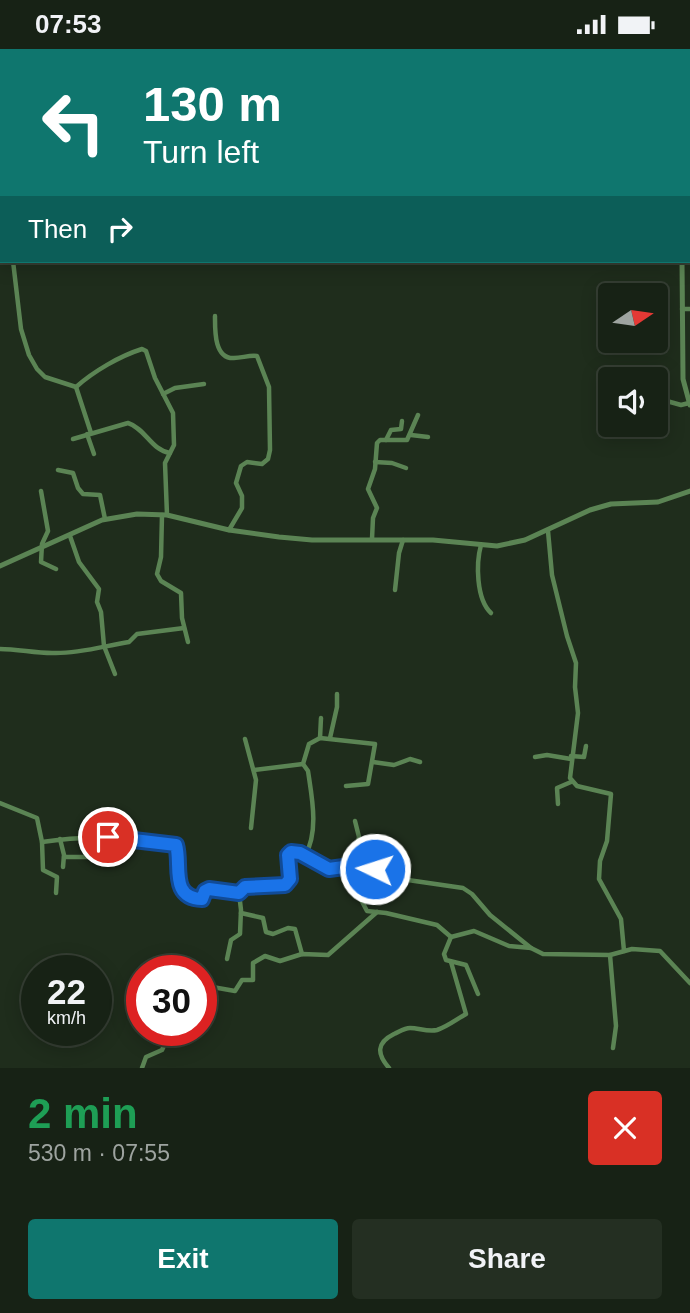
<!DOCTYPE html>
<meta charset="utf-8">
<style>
:root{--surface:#172215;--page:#242f22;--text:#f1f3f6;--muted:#9ea4a0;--line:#363f34;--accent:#0f766e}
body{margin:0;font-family:Helvetica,sans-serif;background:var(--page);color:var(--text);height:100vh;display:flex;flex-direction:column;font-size:26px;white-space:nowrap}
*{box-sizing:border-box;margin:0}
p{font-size:23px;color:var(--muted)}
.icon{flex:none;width:38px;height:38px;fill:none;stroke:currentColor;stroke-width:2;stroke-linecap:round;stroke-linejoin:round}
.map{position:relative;height:1019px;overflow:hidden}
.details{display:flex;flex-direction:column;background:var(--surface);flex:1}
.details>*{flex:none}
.guide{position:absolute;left:0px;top:0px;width:691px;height:214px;box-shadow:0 4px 18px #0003,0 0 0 2px var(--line);background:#0f766e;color:#fff;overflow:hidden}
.needle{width:46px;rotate:77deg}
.controls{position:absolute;left:598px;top:234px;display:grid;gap:14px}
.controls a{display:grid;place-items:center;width:70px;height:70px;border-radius:7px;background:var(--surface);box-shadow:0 4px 18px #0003,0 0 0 2px var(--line);font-size:35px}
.speed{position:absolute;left:21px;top:906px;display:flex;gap:14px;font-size:35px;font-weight:700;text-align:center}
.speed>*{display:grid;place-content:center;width:91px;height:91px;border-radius:50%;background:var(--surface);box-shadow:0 4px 18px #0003,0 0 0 2px var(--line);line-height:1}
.speed small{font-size:18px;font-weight:400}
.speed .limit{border:10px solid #d22;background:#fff;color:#111}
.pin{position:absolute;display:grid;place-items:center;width:60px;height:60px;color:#fff;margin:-30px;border:4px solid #fff;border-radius:50%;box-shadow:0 2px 7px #0007}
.me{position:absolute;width:77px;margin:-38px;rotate:274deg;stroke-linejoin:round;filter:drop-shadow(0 0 5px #0008)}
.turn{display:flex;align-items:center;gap:24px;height:147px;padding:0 28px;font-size:32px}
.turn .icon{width:91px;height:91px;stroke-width:2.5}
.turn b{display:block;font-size:49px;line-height:60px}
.then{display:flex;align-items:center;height:66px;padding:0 28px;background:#0003;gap:14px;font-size:26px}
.round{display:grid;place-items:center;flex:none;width:74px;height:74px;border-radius:7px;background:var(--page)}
.head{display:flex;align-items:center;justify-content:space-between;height:119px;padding:0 28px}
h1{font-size:42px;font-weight:700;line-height:52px;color:#1e9e55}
.button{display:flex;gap:14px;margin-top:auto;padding:14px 28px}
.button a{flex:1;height:80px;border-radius:7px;background:var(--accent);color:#fff;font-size:28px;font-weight:700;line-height:80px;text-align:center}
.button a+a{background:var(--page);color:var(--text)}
.status{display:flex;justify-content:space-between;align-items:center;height:49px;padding:0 35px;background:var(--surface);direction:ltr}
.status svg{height:19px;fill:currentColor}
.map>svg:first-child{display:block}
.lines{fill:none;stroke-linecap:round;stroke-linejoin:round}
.minor{stroke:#5b8454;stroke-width:4.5}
.tertiary{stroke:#5b8454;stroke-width:5}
.route-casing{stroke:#114b97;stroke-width:18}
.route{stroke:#1a73e8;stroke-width:12}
</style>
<div class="status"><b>07:53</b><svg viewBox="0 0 49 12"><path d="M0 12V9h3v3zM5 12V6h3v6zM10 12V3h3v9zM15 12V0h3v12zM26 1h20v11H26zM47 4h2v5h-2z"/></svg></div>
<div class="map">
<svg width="690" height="1019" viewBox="0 0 690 1019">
<rect width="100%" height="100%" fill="#1f2d1c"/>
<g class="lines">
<g class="minor">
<path d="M7,0L8,2"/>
<path d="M96,2V1"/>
<path d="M0,153H2"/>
<path d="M13,212L21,280L29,306L37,320L45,328L76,338C94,322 120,307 142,300L146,302L155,329L173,364L174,396L165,414L167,466"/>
<path d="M682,260H690"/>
<path d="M215,267C215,281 214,310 234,309C242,309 249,306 257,307L269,338L270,401L268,410L262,415L247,413L241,417L236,434L242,447V459L229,481"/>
<path d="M76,338L91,384"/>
<path d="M163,345L175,339L204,335"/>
<path d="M656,349L681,356L689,354"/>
<path d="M87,385L94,405"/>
<path d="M411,386L428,388"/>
<path d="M73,390L128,374C146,380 151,401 170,404"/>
<path d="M386,391L391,381L401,380L402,372"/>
<path d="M375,413L392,414L406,419"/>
<path d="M58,421L73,424L78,439L83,445L100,446L105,470"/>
<path d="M41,442L48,482L42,495L41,513L56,520"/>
<path d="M162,466L161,508L157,525L161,532L181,544L182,569L188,593"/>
<path d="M548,482L552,526L567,587L576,614L575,638L578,664L570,729L577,737L611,745L607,792L600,812L599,830L621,870L624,902"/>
<path d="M70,487L79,513L99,540L97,553L101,563L104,597L115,625"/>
<path d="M372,490L373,469L377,459L368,440L375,420L377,394L380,391H407L418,366"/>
<path d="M481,496C476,514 476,550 491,564"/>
<path d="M395,541L399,504L403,491"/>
<path d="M0,600C19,600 38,605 56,604C82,604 104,597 129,593L137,585L184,579"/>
<path d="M320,689L321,669"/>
<path d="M330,689L337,658V645"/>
<path d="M245,690L256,731L251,779"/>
<path d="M571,707L584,708L586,697"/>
<path d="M535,708L547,706L571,710"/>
<path d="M373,713L394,716L410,710L420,713"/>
<path d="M254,721L303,715"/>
<path d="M0,754L37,769L42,793C86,786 131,788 174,795L177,800C178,820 174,849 202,850L205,842L209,840L239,844L245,838L284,836L289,833L288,805L295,803L329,820L364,816L401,830L463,839L472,845L490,866L531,899L543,905L610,906L632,900L660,902L690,934"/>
<path d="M558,755L557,739L571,733"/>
<path d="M60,790L64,806L63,818"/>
<path d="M42,793L43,821L57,828L56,844"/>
<path d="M305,807C319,782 312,749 308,722L303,715L309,695L320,689L375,695L368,735L346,737"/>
<path d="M64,808H105L109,803V788"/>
<path d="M354,816L359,788L355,772"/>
<path d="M358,816L357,843L367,862L386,864L437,876L451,888"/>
<path d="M241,864L263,869L266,883L273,885L288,879L295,880L302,905"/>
<path d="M610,906L616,977L613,999"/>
<path d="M227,910L231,891L240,885L241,861L239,844"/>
<path d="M201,936L235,942L242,931H253V914L265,907L280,912L302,905L328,906L377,863"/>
<path d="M478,945L466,916L446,911L444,905L451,888L474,882L509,897L531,899"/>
<path d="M142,1019L146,1008L162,1001L171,982"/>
<path d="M389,1019C377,1005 376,994 394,985C399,983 404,979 410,979C419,979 427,983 437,981C447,978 457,970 466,965L451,913"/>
</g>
<g class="tertiary">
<path d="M678,0V2"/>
<path d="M682,212L683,330L690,356"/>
<path d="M0,517L102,471L137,465L167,466L229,481L279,488L312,491H433L497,497L525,491L590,461L611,455L658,453L690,442"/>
</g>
</g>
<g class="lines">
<g class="route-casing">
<path id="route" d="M108,788L176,796C182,815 169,849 202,850L205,842L209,840L239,844L245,838L285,836L290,830L288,806L291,803L300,804L329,820L358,816L375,820"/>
</g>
<use href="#route" class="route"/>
</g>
</svg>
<div class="controls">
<a><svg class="needle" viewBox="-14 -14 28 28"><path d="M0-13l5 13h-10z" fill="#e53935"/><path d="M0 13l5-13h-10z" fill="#9ea4a0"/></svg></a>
<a><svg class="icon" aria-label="sound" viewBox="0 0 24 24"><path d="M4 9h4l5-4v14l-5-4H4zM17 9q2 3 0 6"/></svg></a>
</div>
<div class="speed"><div>22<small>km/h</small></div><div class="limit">30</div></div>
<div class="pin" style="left:108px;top:788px;background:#d93025"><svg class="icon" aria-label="arrive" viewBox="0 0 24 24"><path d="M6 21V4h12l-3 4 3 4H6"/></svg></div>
<svg class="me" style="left:375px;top:820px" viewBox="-20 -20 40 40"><circle r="17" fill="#1a73e8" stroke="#fff" stroke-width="3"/><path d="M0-11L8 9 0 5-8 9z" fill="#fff"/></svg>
<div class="guide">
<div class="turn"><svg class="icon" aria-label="left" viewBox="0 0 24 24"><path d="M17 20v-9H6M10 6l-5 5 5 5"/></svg><div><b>130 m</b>Turn left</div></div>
<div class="then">Then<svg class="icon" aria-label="right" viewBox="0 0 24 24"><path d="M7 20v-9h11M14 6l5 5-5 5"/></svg></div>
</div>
</div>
<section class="details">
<div class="head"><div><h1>2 min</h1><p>530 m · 07:55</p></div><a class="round" style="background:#d93025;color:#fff"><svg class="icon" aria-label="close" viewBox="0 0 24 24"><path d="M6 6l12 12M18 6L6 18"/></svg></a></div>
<div class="button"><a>Exit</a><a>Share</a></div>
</section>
